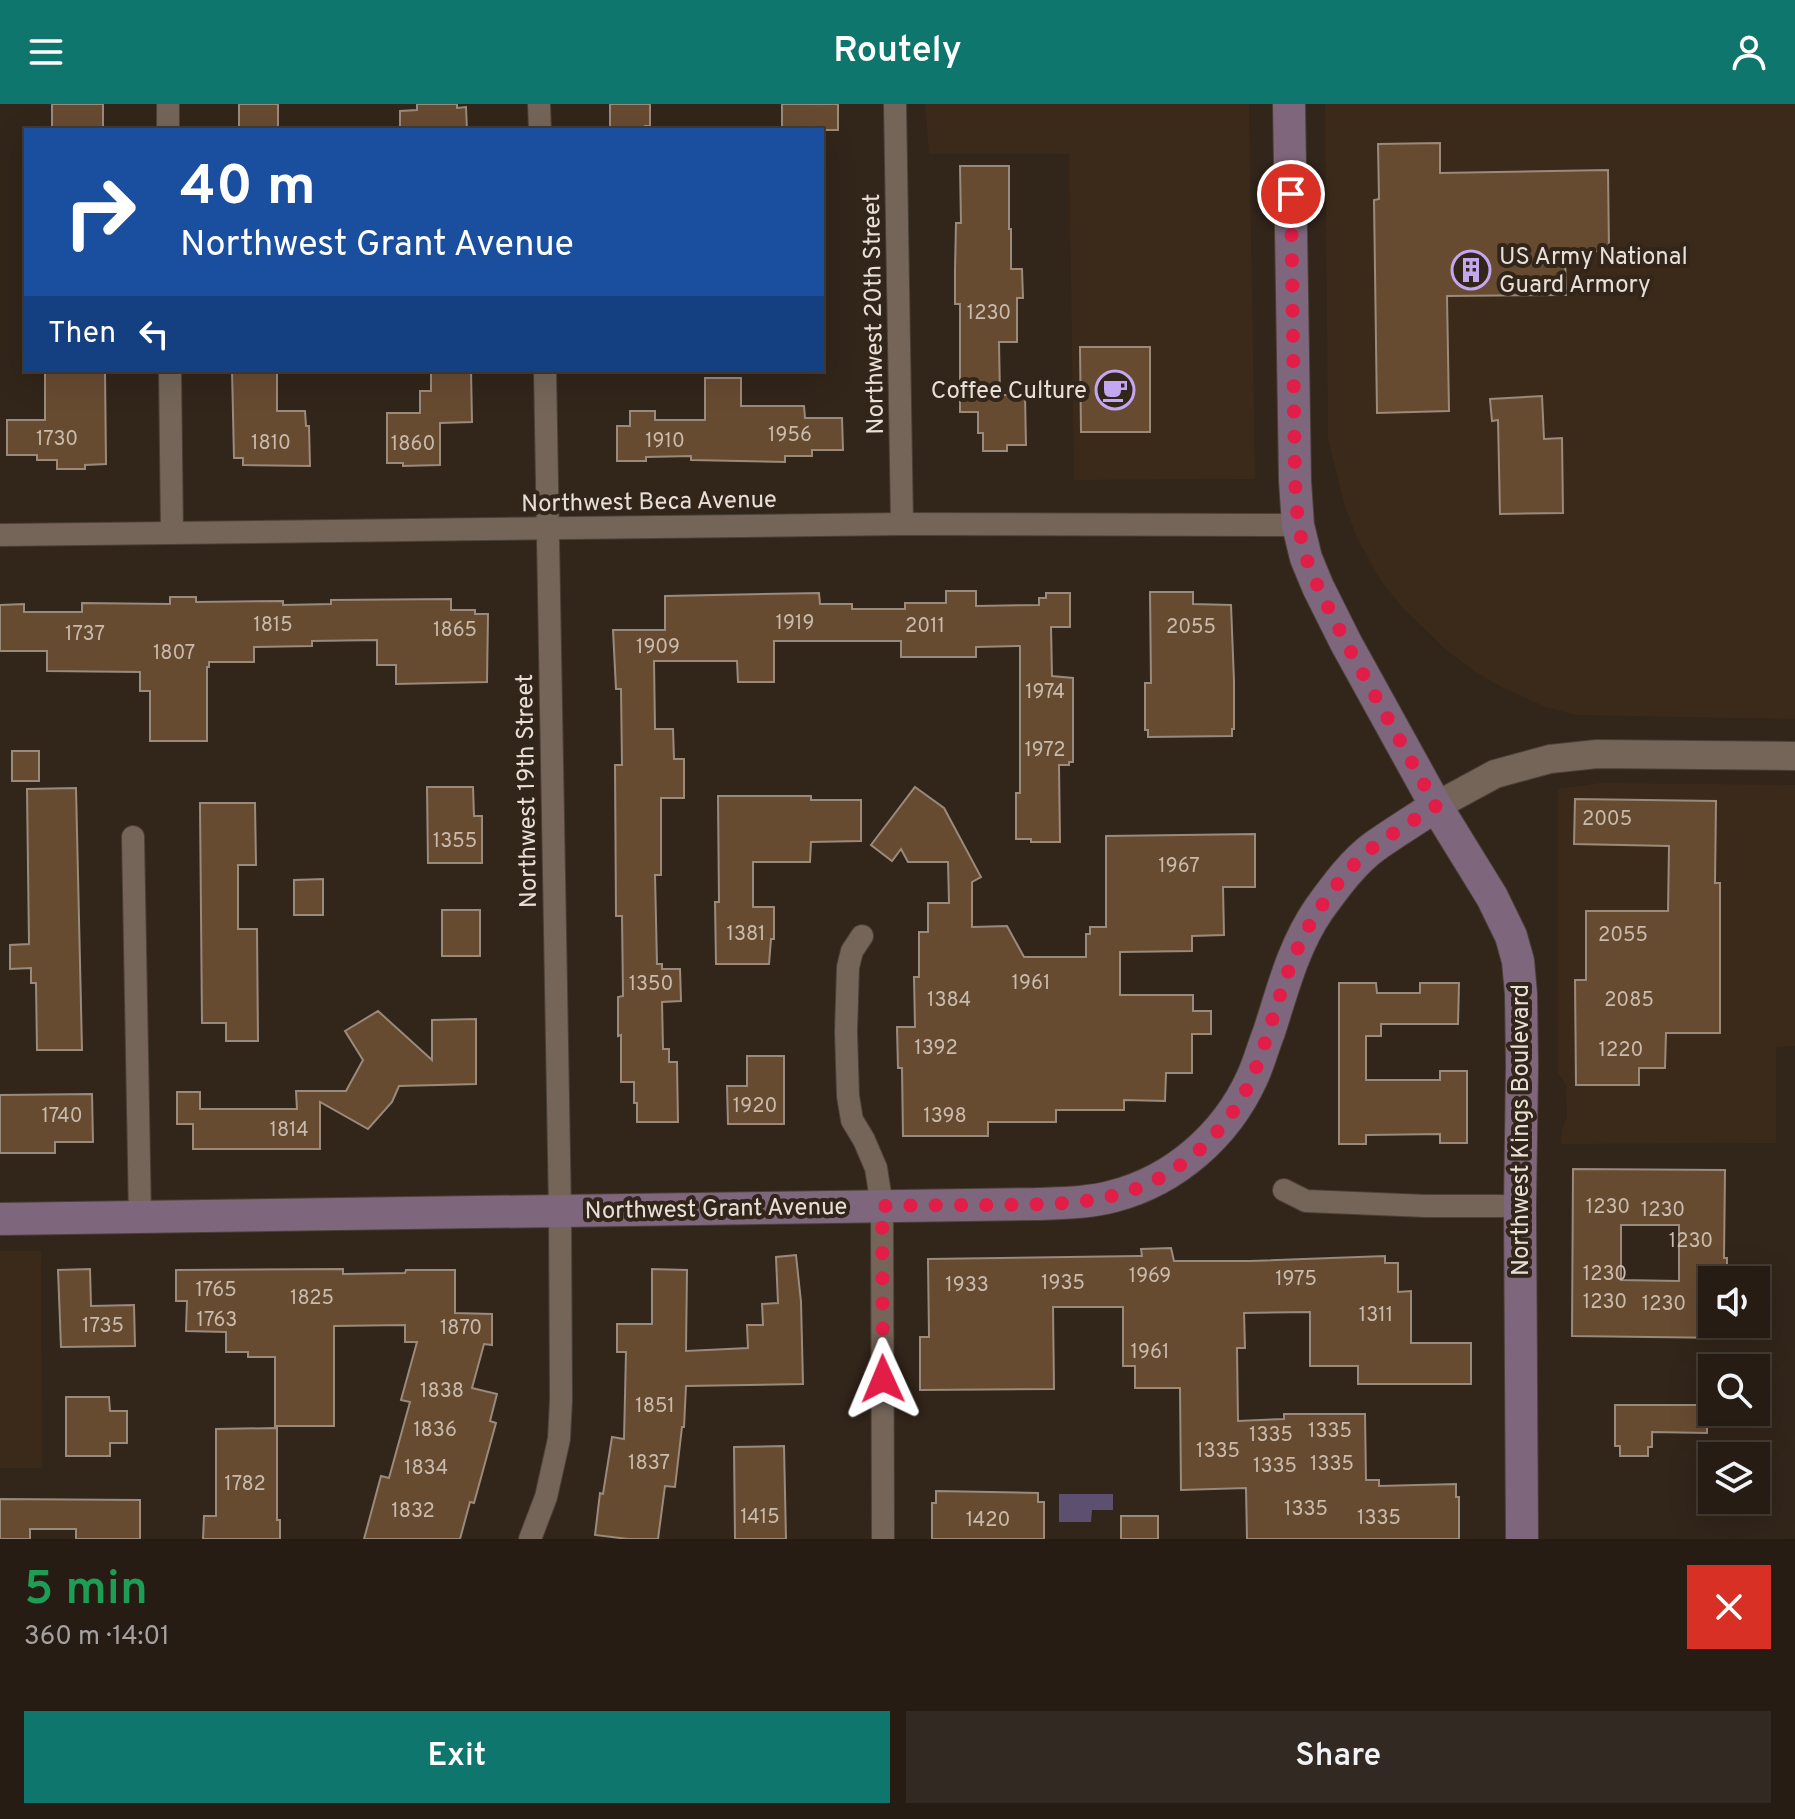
<!DOCTYPE html>
<meta charset="utf-8">
<style>
:root{--surface:#261c14;--page:#322922;--text:#f1f3f6;--muted:#a4a1a0;--line:#423a34;--accent:#0f766e}
body{margin:0;font-family:Overpass,sans-serif;background:var(--page);color:var(--text);height:100vh;display:flex;flex-direction:column;font-size:30px;white-space:nowrap}
*{box-sizing:border-box;margin:0}
p{font-size:26px;color:var(--muted)}
.icon{flex:none;width:44px;height:44px;fill:none;stroke:currentColor;stroke-width:2;stroke-linecap:round;stroke-linejoin:round}
.map{position:relative;height:1435px;overflow:hidden}
.side{display:flex;flex-direction:column;background:var(--surface);flex:1}
.side>*{flex:none}
.hud{position:absolute;left:24px;top:24px;width:800px;height:244px;border-radius:0px;box-shadow:0 8px 32px #0002,0 0 0 2px var(--line);background:#1a4fa0;color:#fff;overflow:hidden}
.fabs{position:absolute;left:1698px;top:1162px;display:grid;gap:16px}
.fabs a{display:grid;place-items:center;width:72px;height:72px;border-radius:0px;background:var(--surface);box-shadow:0 8px 32px #0002,0 0 0 2px var(--line);font-size:40px}
.pin{position:absolute;display:grid;place-items:center;width:68px;height:68px;color:#fff;margin:-34px;border:4px solid #fff;border-radius:50%;box-shadow:0 2px 8px #0007}
.me{position:absolute;width:88px;margin:-44px;rotate:359deg;stroke-linejoin:round;filter:drop-shadow(0 0 6px #0008)}
.turn{display:flex;align-items:center;gap:28px;height:168px;padding:0 24px;font-size:36px}
.turn .icon{width:104px;height:104px;stroke-width:2.5}
.turn b{display:block;font-size:56px;line-height:68px}
.then{display:flex;align-items:center;height:76px;padding:0 24px;background:#0003;gap:16px;font-size:30px}
.round{display:grid;place-items:center;flex:none;width:84px;height:84px;border-radius:0px;background:var(--page)}
.headline{display:flex;align-items:center;justify-content:space-between;height:136px;padding:0 24px}
h1{font-size:48px;font-weight:600;line-height:60px;color:#1e9e55}
.action{display:flex;gap:16px;margin-top:auto;padding:16px 24px}
.action a{flex:1;height:92px;border-radius:0px;background:var(--accent);color:#fff;font-size:32px;font-weight:600;line-height:92px;text-align:center}
.action a+a{background:var(--page);color:var(--text)}
header{display:flex;justify-content:space-between;align-items:center;height:104px;padding:0 24px;background:var(--accent);color:#fff;font-size:36px;font-weight:600}
.map>svg:first-child{display:block}
.built{fill:#3b2a19}
.water{fill:#5c4f70}
.building{fill:#674b31;stroke:#9a8a7c;stroke-width:2;fill-rule:evenodd}
.lines{fill:none;stroke-linecap:round;stroke-linejoin:round}
.minor-casing{stroke:#4b4037;stroke-width:24}
.tertiary-casing{stroke:#4b4037;stroke-width:30}
.secondary-casing{stroke:#4b4037;stroke-width:34}
.minor{stroke:#746558;stroke-width:22}
.tertiary{stroke:#746558;stroke-width:28}
.secondary{stroke:#7e667c;stroke-width:32}
.route{stroke:#e11d48;stroke-width:14;stroke-dasharray:0 25.2}
.labels{text-anchor:middle;stroke-width:8;stroke-linejoin:round;paint-order:stroke}
.number-label{font-size:20px;fill:#c8bbae}
.poi-label{font-size:24px;fill:#e8e0d8;stroke:#32251a;text-anchor:start}
.street-label{font-size:24px;fill:#e8e0d8;stroke:#32251a}
</style>
<header><svg class="icon" aria-label="menu" viewBox="0 0 24 24"><path d="M4 6h16M4 12h16M4 18h16"/></svg>Routely<svg class="icon" aria-label="person" viewBox="0 0 24 24"><circle cx="12" cy="8" r="4"/><path d="M4 21q1-7 8-7t8 7"/></svg></header>
<div class="map">
<svg width="1795" height="1435" viewBox="0 0 1795 1435">
<rect width="100%" height="100%" fill="#32251a"/>
<g class="built">
<path d="M925,0H1249L1255,375L1074,376L1069,50H929Z"/>
<path d="M1325,0H1795V615L1575,611L1546,603L1501,583L1474,567L1444,544L1400,501L1381,477L1358,436L1345,403L1328,334Z"/>
<path d="M1600,679L1795,681V942L1776,943V1039L1561,1040L1562,1026L1567,1013L1566,980L1558,969V685Z"/>
<path d="M0,1147H41L42,1364H0Z"/>
</g>
<path class="water" d="M1059,1390H1113V1406H1092L1091,1418H1059Z"/>
<g class="building">
<rect x="52" y="0" width="51" height="26"/>
<rect x="239" y="0" width="39" height="26"/>
<path d="M417,0H457V4L466,3L467,26H400V7L417,6Z"/>
<path d="M610,0H650V22H645V26H610Z"/>
<rect x="782" y="0" width="56" height="26"/>
<path d="M1440,39V69L1608,66L1609,147L1565,148L1566,191L1447,192L1449,307L1377,309L1374,96L1379,95L1378,40Z"/>
<path d="M960,62H1009V125H1011V165H1022L1023,194H1017V238H999L1000,291H1025L1026,341H1007V347H983V329H978V308H960V200H955V166L956,119H961Z"/>
<path d="M1080,243H1150V328H1081Z"/>
<path d="M45,266H105L106,360L85,361V365H57V356H37V351H7V316H45Z"/>
<path d="M232,266H277V307H305L306,322H309L310,362L243,361V354H234Z"/>
<path d="M431,266H471L472,318L440,319V361L403,362V359H387V309H420V287H431Z"/>
<path d="M705,274H741V302H804L805,314H842L843,346H812V352H785V358L691,356V352L646,353V357H617V322H630V307H655V316H705Z"/>
<path d="M1542,292L1544,335L1562,334L1563,409L1500,410L1498,316L1492,317L1490,295Z"/>
<path d="M946,487H976V502L1039,501V494H1046V489H1070V523H1051L1052,572L1073,574V658H1069V661H1059L1060,738H1031V735H1016V689H1020V542L976,543V553H901V537H774V578H738L737,557H654L655,625H673L674,655H684V694H661V771H655L657,860H662V865H680L681,897L662,898L663,945H669V958H677L678,1018H637V999H634V978H621V931L618,932V893L623,892L622,812H616L615,661H622L621,585H616L613,526H665V492L819,489L820,500H852V505H905V499H946Z"/>
<path d="M1150,488H1193V500L1231,501L1234,577V625H1232V632L1148,633V626H1145V579H1151Z"/>
<path d="M170,493H196V498L283,497V501L331,500V496L451,495V506H475V510H488L487,578L396,580V561H377V536L312,537V542L254,543V558H209V563H207V637H150V587H140V568L47,567V547H0V501L24,500V508H82V499L170,500Z"/>
<rect x="12" y="647" width="27" height="30"/>
<path d="M427,683H473L474,712H482V759H428Z"/>
<path d="M915,683L944,704L981,773L972,778V823L1007,822L1024,853H1086V830H1090V823H1106V732L1255,730V783H1223L1224,831L1192,832V847L1120,848V891H1193V907H1211V930H1192V969H1166L1165,997L1124,996V1006H1056V1018H988V1032H903L902,964H898L897,923H915L914,873H919V828H928V799H949L948,758H908L901,745L892,757L871,741Z"/>
<path d="M76,684L82,946H37L36,879H31V864L10,865V841L29,840L27,685Z"/>
<path d="M718,692H811V696H861V737L811,738L810,758H753V803H774V835H771L769,860H716L715,798H719Z"/>
<path d="M1575,695L1716,697L1715,779H1720V929H1666L1665,964H1639V981H1576L1575,876H1586V807H1668L1669,742L1574,740Z"/>
<path d="M200,699H255L256,761H238V825H257L258,937H226V919H202Z"/>
<path d="M323,775V811H294V776Z"/>
<rect x="442" y="806" width="38" height="46"/>
<path d="M1339,879H1376L1377,889H1420V879H1459L1458,920H1381V932H1366V976H1440V967H1467V1039H1440V1030L1366,1031V1040H1339Z"/>
<path d="M378,907L432,956V916L476,915V980L399,982L392,998L368,1025L320,998V1045H193V1020H177V988H200V1005H297L296,987H346L363,956L345,927Z"/>
<path d="M747,952H784V1020H728L727,982H747Z"/>
<path d="M92,990L93,1038H55V1049H0V991Z"/>
<path d="M1573,1065L1725,1066L1724,1154H1727V1176H1712V1220H1726V1234L1572,1232ZM1621,1121H1679V1177L1621,1176Z"/>
<path d="M1171,1144L1174,1157H1250L1385,1152V1159H1398V1188L1411,1187V1239H1471V1280H1358V1262H1310V1208L1244,1209L1245,1244H1237L1238,1317L1284,1315V1310H1365L1366,1376H1379V1382L1456,1380V1393H1459V1435H1247L1246,1384L1181,1386L1180,1284H1135V1262H1123V1203H1053L1054,1285L920,1286V1233H929L928,1155L1139,1152H1142L1141,1145Z"/>
<path d="M796,1151L801,1198L803,1280L686,1282L684,1323H682L675,1383L665,1382L658,1435H628L595,1431L600,1389L603,1390L612,1333L624,1335L626,1248H617V1220H652V1165L687,1166L686,1247L748,1244L747,1221H763L762,1200L778,1199L776,1153Z"/>
<path d="M90,1165L91,1202L134,1201L135,1242L61,1243L58,1166Z"/>
<path d="M343,1165V1170L405,1169L406,1166H455V1209L492,1210V1241L484,1240L472,1284L497,1290L490,1317L496,1319L474,1399L470,1398L460,1435H364L381,1372L389,1374L410,1298L401,1296L417,1238H405V1221L334,1222V1322H275V1253H248V1248H226V1228L186,1227L187,1197H176V1166Z"/>
<path d="M66,1293H109L110,1307H127V1339H110V1352H66Z"/>
<path d="M1615,1301H1707V1329L1652,1328V1343H1648V1352H1620V1342H1615Z"/>
<path d="M277,1324V1416H280V1435H203L204,1412H216V1325Z"/>
<path d="M784,1342L786,1435H735L734,1343Z"/>
<path d="M936,1387L1038,1389V1398H1044V1435H932V1399H936Z"/>
<path d="M0,1395L140,1396V1435H76V1425H30V1435H0Z"/>
<rect x="1121" y="1412" width="37" height="23"/>
</g>
<g class="lines">
<g class="minor-casing">
<g id="minor">
<path d="M168,0V26"/>
<path d="M539,0L540,26"/>
<path d="M895,0L902,420"/>
<path d="M170,266L172,428"/>
<path d="M0,431L902,420L1298,421"/>
<path d="M133,733L140,1112"/>
<path d="M862,832L852,847L848,863L846,928L848,992L852,1016L864,1036L876,1064L882,1102L883,1435"/>
<path d="M1284,1086L1306,1097L1426,1102H1520"/>
<path d="M530,1435L546,1393L559,1335L561,1296L560,1107L545,266"/>
</g>
</g>
<g class="tertiary-casing">
<path id="tertiary" d="M1436,702L1495,670L1550,655L1597,650L1795,652"/>
</g>
<g class="secondary-casing">
<g id="secondary">
<path d="M1289,0L1295,377L1298,421L1306,454L1318,483L1346,539L1436,702L1492,793L1511,832L1518,857L1521,890L1522,961L1520,1102L1522,1435"/>
<path d="M0,1115L1036,1100C1062,1099 1089,1099 1114,1092C1175,1076 1226,1031 1252,974C1259,959 1263,943 1269,928C1283,885 1293,843 1319,805C1335,783 1353,758 1375,742C1395,728 1416,715 1436,702"/>
</g>
</g>
<use href="#minor" class="minor"/>
<use href="#tertiary" class="tertiary"/>
<use href="#secondary" class="secondary"/>
</g>
<g class="lines">
<path class="route" d="M883,1275L882,1102C922,1101 963,1101 1003,1101C1040,1100 1077,1101 1112,1092C1175,1078 1230,1028 1254,969C1276,914 1285,855 1319,806C1334,783 1353,758 1375,742C1394,728 1416,715 1436,702L1346,539L1318,483L1306,454L1298,421L1295,377L1291,90"/>
</g>
<defs>
<g id="building-ring" transform="scale(2)"><circle r="9.5" fill="#32251a" stroke="#c4a7f1" stroke-width="1.5"/><path d="M-4-6H4V6H1V3H-1V6H-4ZM-2.5-4.3h1.7v1.8h-1.7ZM.8-4.3h1.7v1.8H.8ZM-2.5-1h1.7V.8h-1.7ZM.8-1h1.7V.8H.8Z" fill="#c4a7f1"/></g>
<g id="cafe-ring" transform="scale(2)"><circle r="9.5" fill="#32251a" stroke="#c4a7f1" stroke-width="1.5"/><path d="M-5.5-4.5H6V0H3Q3 3.5 0 3.5H-2.5Q-5.5 3.5-5.5 0ZM3-3.2v2h1.7v-2ZM-6 4.5H4V6H-6Z" fill="#c4a7f1"/></g>
</defs>
<g fill-rule="evenodd">
<use href="#building-ring" x="1471" y="166"/>
<use href="#cafe-ring" x="1115" y="286"/>
</g>
<g class="labels">
<g class="number-label">
<text x="989" y="215">1230</text>
<text x="790" y="337">1956</text>
<text x="57" y="341">1730</text>
<text x="665" y="343">1910</text>
<text x="271" y="345">1810</text>
<text x="413" y="346">1860</text>
<text x="795" y="525">1919</text>
<text x="273" y="527">1815</text>
<text x="925" y="528">2011</text>
<text x="1191" y="529">2055</text>
<text x="455" y="532">1865</text>
<text x="85" y="536">1737</text>
<text x="658" y="549">1909</text>
<text x="174" y="555">1807</text>
<text x="1045" y="594">1974</text>
<text x="1045" y="652">1972</text>
<text x="1607" y="721">2005</text>
<text x="455" y="743">1355</text>
<text x="1179" y="768">1967</text>
<text x="746" y="836">1381</text>
<text x="1623" y="837">2055</text>
<text x="1031" y="885">1961</text>
<text x="651" y="886">1350</text>
<text x="949" y="902">1384</text>
<text x="1629" y="902">2085</text>
<text x="936" y="950">1392</text>
<text x="1621" y="952">1220</text>
<text x="755" y="1008">1920</text>
<text x="62" y="1018">1740</text>
<text x="945" y="1018">1398</text>
<text x="289" y="1032">1814</text>
<text x="1608" y="1109">1230</text>
<text x="1663" y="1112">1230</text>
<text x="1691" y="1143">1230</text>
<text x="1605" y="1176">1230</text>
<text x="1150" y="1178">1969</text>
<text x="1296" y="1181">1975</text>
<text x="1063" y="1185">1935</text>
<text x="967" y="1187">1933</text>
<text x="216" y="1192">1765</text>
<text x="312" y="1200">1825</text>
<text x="1605" y="1204">1230</text>
<text x="1664" y="1206">1230</text>
<text x="1376" y="1217">1311</text>
<text x="217" y="1222">1763</text>
<text x="103" y="1228">1735</text>
<text x="461" y="1230">1870</text>
<text x="1150" y="1254">1961</text>
<text x="442" y="1293">1838</text>
<text x="655" y="1308">1851</text>
<text x="435" y="1332">1836</text>
<text x="1330" y="1333">1335</text>
<text x="1271" y="1337">1335</text>
<text x="1218" y="1353">1335</text>
<text x="649" y="1365">1837</text>
<text x="1332" y="1366">1335</text>
<text x="1275" y="1368">1335</text>
<text x="426" y="1370">1834</text>
<text x="245" y="1386">1782</text>
<text x="1306" y="1411">1335</text>
<text x="413" y="1413">1832</text>
<text x="760" y="1419">1415</text>
<text x="1379" y="1420">1335</text>
<text x="988" y="1422">1420</text>
</g>
<g class="poi-label">
<text x="1499" y="160">US Army National<tspan x="1499" dy="28">Guard Armory</tspan></text>
<text x="1087" y="294" text-anchor="end">Coffee Culture</text>
</g>
<g class="street-label">
<text transform="translate(873 210) rotate(-91)" y="8">Northwest 20th Street</text>
<text transform="translate(649 397) rotate(-1)" y="8">Northwest Beca Avenue</text>
<text transform="translate(526 687) rotate(-91)" y="8">Northwest 19th Street</text>
<text transform="translate(1520 1026) rotate(-90)" y="8">Northwest Kings Boulevard</text>
<text transform="translate(716 1104) rotate(-1)" y="8">Northwest Grant Avenue</text>
</g>
</g>
</svg>
<div class="fabs">
<a><svg class="icon" aria-label="sound" viewBox="0 0 24 24"><path d="M4 9h4l5-4v14l-5-4H4zM17 9q2 3 0 6"/></svg></a>
<a><svg class="icon" aria-label="search" viewBox="0 0 24 24"><circle cx="10" cy="10" r="6"/><path d="M15 15l6 6"/></svg></a>
<a><svg class="icon" aria-label="layers" viewBox="0 0 24 24"><path d="M12 4l9 5-9 5-9-5zM3 14l9 5 9-5"/></svg></a>
</div>
<div class="pin" style="left:1291px;top:90px;background:#d93025"><svg class="icon" aria-label="arrive" viewBox="0 0 24 24"><path d="M6 21V4h12l-3 4 3 4H6"/></svg></div>
<svg class="me" style="left:883px;top:1275px" viewBox="-20 -20 40 40"><path d="M0-17L14 15 0 8-14 15z" fill="#e11d48" stroke="#fff" stroke-width="4"/></svg>
<div class="hud">
<div class="turn"><svg class="icon" aria-label="right" viewBox="0 0 24 24"><path d="M7 20v-9h11M14 6l5 5-5 5"/></svg><div><b>40 m</b>Northwest Grant Avenue</div></div>
<div class="then">Then<svg class="icon" aria-label="left" viewBox="0 0 24 24"><path d="M17 20v-9H6M10 6l-5 5 5 5"/></svg></div>
</div>
</div>
<section class="side">
<div class="headline"><div><h1>5 min</h1><p>360 m · 14:01</p></div><a class="round" style="background:#d93025;color:#fff"><svg class="icon" aria-label="close" viewBox="0 0 24 24"><path d="M6 6l12 12M18 6L6 18"/></svg></a></div>
<div class="action"><a>Exit</a><a>Share</a></div>
</section>
